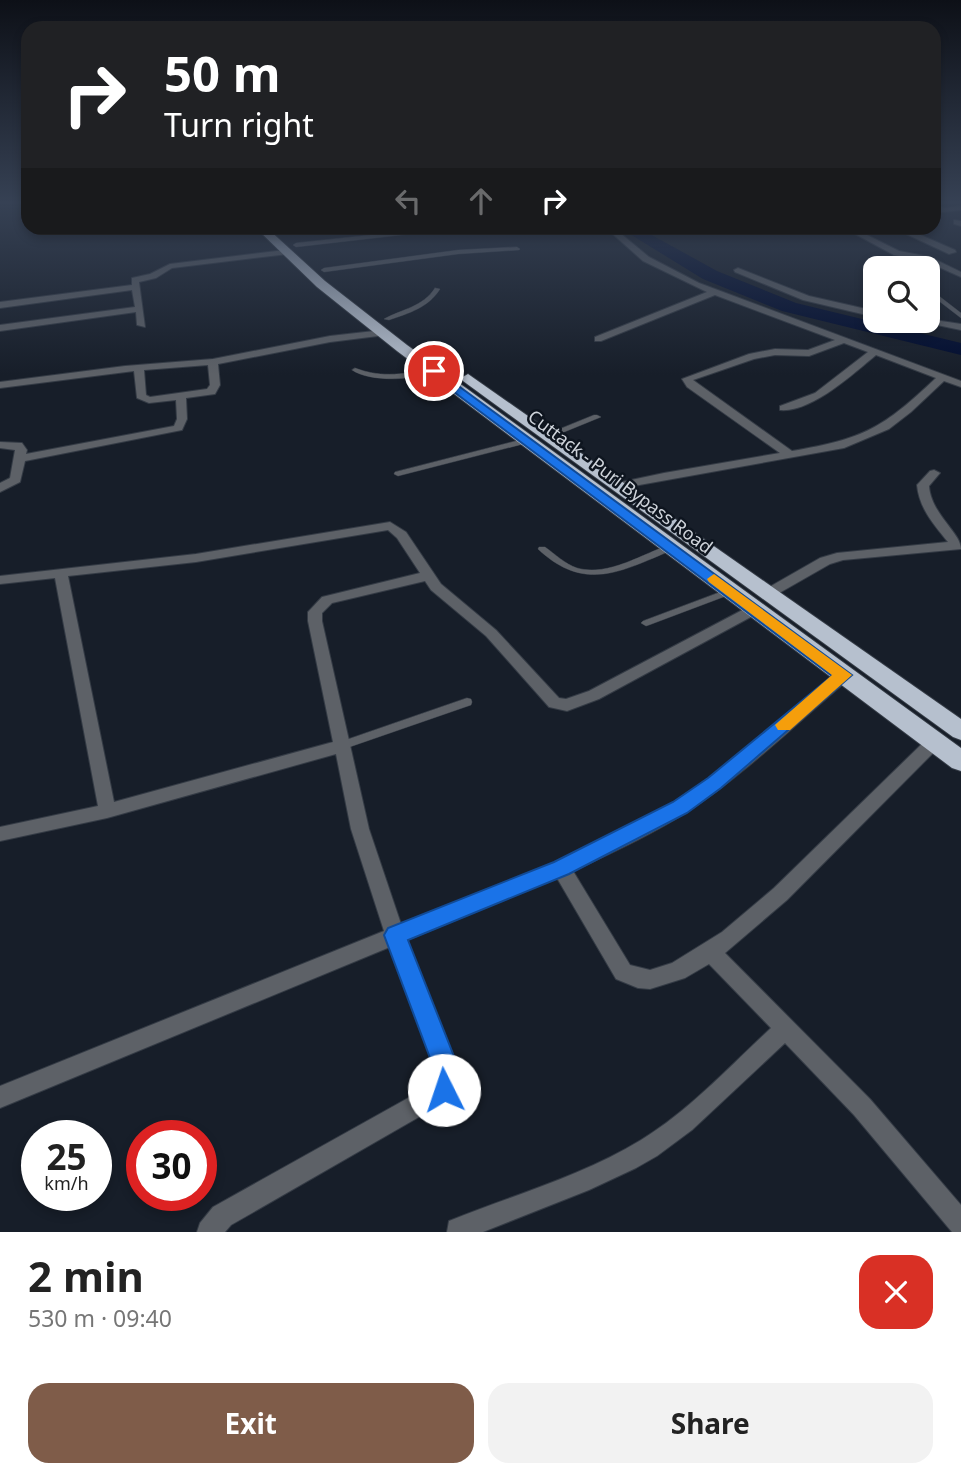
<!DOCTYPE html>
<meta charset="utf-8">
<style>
:root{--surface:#fff;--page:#f2f2f2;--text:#222;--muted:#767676;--accent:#7f5c49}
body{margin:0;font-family:"Noto Sans",sans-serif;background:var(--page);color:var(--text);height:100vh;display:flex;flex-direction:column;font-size:26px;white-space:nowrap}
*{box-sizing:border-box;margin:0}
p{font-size:23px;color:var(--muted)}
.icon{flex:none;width:38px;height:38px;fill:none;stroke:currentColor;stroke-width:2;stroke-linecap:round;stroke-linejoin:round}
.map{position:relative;height:1232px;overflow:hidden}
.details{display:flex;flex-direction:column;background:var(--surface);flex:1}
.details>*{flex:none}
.banner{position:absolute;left:21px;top:21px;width:920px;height:214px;border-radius:21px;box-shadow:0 4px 10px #0003;background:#202124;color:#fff;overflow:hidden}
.buttons{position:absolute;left:863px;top:256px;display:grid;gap:14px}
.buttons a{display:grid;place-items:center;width:77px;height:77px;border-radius:14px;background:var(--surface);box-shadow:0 4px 10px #0003;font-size:35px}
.speed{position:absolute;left:21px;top:1120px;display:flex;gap:14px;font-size:35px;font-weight:700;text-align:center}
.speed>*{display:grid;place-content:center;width:91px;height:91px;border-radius:50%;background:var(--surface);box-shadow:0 4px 10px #0003;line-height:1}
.speed small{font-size:18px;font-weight:400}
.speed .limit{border:10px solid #d22;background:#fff;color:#111}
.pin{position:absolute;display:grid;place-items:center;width:60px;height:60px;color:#fff;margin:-30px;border:4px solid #fff;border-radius:50%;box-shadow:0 2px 7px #0007}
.me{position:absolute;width:77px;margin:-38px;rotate:356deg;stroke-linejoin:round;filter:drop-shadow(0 0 5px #0008)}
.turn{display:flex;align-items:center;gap:24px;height:147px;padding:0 28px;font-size:32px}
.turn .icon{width:91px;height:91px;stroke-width:2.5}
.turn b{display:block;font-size:49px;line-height:60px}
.lanes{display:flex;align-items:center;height:66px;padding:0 28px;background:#0003;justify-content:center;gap:35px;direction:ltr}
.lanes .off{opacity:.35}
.round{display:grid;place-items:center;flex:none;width:74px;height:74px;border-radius:21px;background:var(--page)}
.headline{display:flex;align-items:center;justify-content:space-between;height:119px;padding:0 28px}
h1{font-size:42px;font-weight:700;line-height:52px}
.action{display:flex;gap:14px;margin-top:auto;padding:14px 28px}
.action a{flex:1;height:80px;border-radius:21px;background:var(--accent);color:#fff;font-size:28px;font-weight:700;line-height:80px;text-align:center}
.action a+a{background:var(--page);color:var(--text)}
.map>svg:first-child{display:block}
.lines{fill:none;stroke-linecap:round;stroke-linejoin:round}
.river{fill:#000c2f;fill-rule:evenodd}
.lane-casing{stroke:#343b45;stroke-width:1}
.street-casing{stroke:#343b45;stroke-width:2}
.highway-casing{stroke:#343b45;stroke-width:2}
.lane{fill:#5d6167;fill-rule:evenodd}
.street{fill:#5d6167;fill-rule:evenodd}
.highway{fill:#b6c0ce;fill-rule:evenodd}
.route{fill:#1a73e8;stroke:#114b97;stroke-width:2}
.slow{fill:#f59e0b}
.labels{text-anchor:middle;stroke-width:5;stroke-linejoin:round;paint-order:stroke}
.street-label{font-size:18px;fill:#cfd4db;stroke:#0e151f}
</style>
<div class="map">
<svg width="961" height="1232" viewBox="0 0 961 1232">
<rect width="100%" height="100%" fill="#171e29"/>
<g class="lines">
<path class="river" d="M620,228H639L717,271L796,303L961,343V355L782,311L703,279Z"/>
<g class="lane-casing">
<g id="lane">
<path d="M436,228H448L445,230L296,247L293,245L296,243Z"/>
<path d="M517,247L520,249L519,250L458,254L324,272L321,270L324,268L458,250Z"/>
<path d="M435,288L440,289C428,308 409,313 389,320L384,319C402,309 423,307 435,288Z"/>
<path d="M935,296H939L961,313V318L935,298Z"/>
<path d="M355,368C384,379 405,373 434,369L437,371C417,380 371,383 352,370Z"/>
<path d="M594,415H597L601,417L552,437H549L545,435Z"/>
<path d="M528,438L532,440L531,442L398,476L394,474L395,472Z"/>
<path d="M672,544L676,547L675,549C623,570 586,594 538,549L539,547H545C555,554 565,564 577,568C609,577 643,553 672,544Z"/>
<path d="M731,588L736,591L734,593L649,625L646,626L641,623L643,621Z"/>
<path d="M467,698L471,699L472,702L471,705L341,750L337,749L335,746L337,743Z"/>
</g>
</g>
<g class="street-casing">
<g id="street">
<path d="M934,204L944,208L961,206V210L943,212L934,209Z"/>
<path d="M954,220L961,221V226L954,224Z"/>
<path d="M606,228H614L649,257L699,283L961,381V387L944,381L911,412L889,429L844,448L617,489V483L664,473L780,453L687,387L682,379L749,354L775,349L808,350L835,340L715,295L601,341H595V337L707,292L643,261ZM844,343L868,352L815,393L780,406V410C811,413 853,374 876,355L936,378C883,428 864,439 792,451L693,380L754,359L775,355L809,356Z"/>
<path d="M844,228H853L899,251L930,257L961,272V277L925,261L894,255Z"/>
<path d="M907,229L955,250L956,252L949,254L904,233L903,231Z"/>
<path d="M285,250H288V254L172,268L156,278L139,282L145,327L137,325L136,312L0,331V325L135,307L132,290L0,308V302L132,285V278L150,274L170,264Z"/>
<path d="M738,268L809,296L875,311V317L803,300L735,272L734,270Z"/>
<path d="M928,319L961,324V330L913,320Z"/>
<path d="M383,330L386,331V335L330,342L218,364L220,385L215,394L186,398L187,419L182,430L25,461L20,482L0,492V483L10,478L15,450L0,448V442L22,443L27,450L26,454L174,426L177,419L176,400L149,403L137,398L134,371L0,388V382L125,366L213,359L330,336ZM208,365L210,385L207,389L150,397L146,395L144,370Z"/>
<path d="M934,470L940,473L929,486C931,514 961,533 961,549L843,560L830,564L774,596H764L762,593L764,590L820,558L837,553L948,542C934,525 919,508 917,485L930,471Z"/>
<path d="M390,522L406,532L441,584L496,630L559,698L566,699L589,691L750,606L755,604L762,609L760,612L599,699L567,711L549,707L486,636L431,590L425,581L332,603L322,613V621L369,829L401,924C492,888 589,856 673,803C733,766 785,717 839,671H849L851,675L849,679C796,724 746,773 687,812C651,835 611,853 573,871L630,965L650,970L672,963L722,932L774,888L929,737L935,735L941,737L943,741L941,745L787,900L725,953L870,1099L961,1205V1232H952L854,1115L785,1043L692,1130L657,1156L636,1168L589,1190L483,1232H447L449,1221C513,1195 582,1176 641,1140C690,1110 729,1067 771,1028L709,964L685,978L650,989L638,988L616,979L557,878L407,940L459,1074L452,1098L231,1225L225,1232H197L200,1223L213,1207L435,1083L437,1074L390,947L0,1108V1086L384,931L351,829L336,754L107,818L0,841V827L98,806L55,578L0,584V576L196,554ZM388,530L397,538L420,573L322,597L308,612V621L333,742L114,802L68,576L196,562Z"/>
</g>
</g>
<g class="highway-casing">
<g id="highway">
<path d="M256,228H267L325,281L407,345L961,748V771L952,768L397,351L317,287Z"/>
<path d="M468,374L961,719V740L953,737L463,381L461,378Z"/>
</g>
</g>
<use href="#lane" class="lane"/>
<use href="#street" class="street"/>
<use href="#highway" class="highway"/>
</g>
<linearGradient id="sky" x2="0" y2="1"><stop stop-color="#0d1017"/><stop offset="0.54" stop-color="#364154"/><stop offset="1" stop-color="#364154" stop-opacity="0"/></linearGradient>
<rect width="961" height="375" fill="url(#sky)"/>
<path class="route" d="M434,368L852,675L721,788L687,813L569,874L408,940L461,1074L453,1098L444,1102L435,1098L431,1090L436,1074L384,935L388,928L554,862L673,802L708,778L832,676L430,374V369Z"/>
<path class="slow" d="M714,574L852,675L790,730H778L775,725L832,675L709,582L707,579Z"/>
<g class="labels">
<g class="street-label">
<text transform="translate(620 482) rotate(37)" y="6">Cuttack - Puri Bypass Road</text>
</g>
</g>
</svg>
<div class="buttons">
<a><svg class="icon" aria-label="search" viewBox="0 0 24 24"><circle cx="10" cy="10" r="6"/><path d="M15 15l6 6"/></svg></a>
</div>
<div class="speed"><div>25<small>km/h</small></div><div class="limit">30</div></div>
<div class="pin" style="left:434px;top:371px;background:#d93025"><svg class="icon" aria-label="arrive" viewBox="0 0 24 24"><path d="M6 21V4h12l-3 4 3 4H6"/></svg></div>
<svg class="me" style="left:444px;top:1090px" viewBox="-20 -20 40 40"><circle r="19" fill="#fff"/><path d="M0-13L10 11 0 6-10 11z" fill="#1a73e8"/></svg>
<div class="banner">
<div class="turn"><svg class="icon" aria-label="right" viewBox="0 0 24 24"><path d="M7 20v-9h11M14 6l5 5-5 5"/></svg><div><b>50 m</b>Turn right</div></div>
<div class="lanes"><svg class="icon off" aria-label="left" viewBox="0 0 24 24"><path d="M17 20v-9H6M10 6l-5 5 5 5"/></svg><svg class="icon off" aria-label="ahead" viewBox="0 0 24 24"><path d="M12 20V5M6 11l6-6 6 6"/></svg><svg class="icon" aria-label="right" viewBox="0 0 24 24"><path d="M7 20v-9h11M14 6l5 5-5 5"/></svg></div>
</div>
</div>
<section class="details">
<div class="headline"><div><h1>2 min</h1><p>530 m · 09:40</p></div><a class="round" style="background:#d93025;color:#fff"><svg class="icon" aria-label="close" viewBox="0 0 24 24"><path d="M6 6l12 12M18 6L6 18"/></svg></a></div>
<div class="action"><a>Exit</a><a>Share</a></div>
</section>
